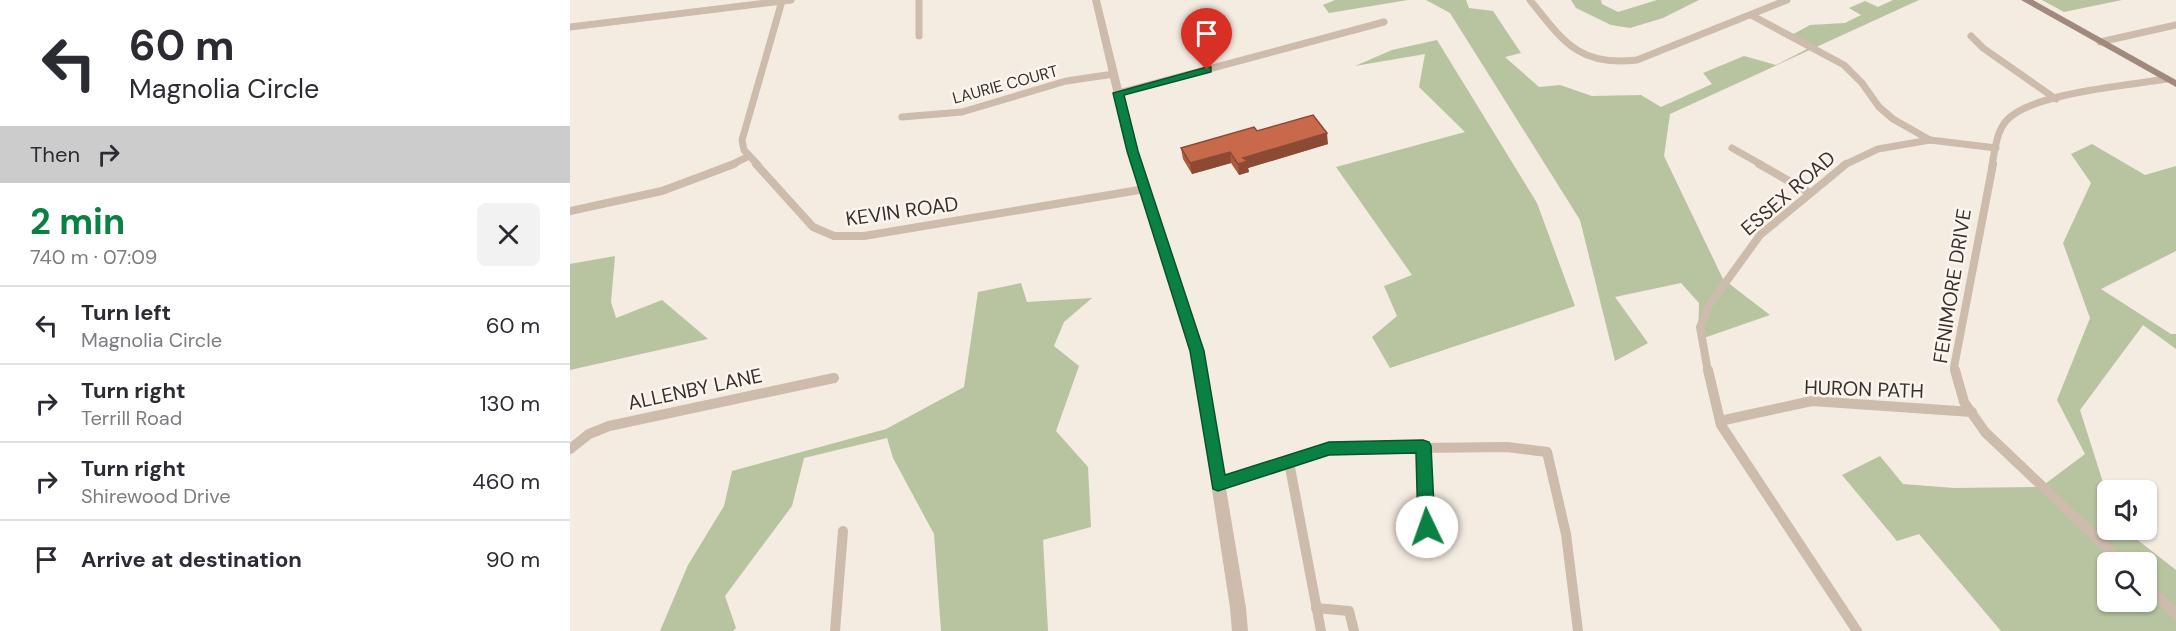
<!DOCTYPE html>
<meta charset="utf-8">
<style>
:root{--surface:#fff;--page:#f2f2f3;--text:#2b2b33;--muted:#7c7c81;--line:#e1e1e2;--accent:#0b8043}
body{margin:0;font-family:"DM Sans",sans-serif;background:var(--page);color:var(--text);height:100vh;display:flex;flex-direction:column;font-size:22px;white-space:nowrap}
*{box-sizing:border-box;margin:0}
p{font-size:20px;color:var(--muted)}
.icon{flex:none;width:33px;height:33px;fill:none;stroke:currentColor;stroke-width:2;stroke-linecap:round;stroke-linejoin:round}
.map{position:relative;flex:1;overflow:hidden}
.drawer{display:flex;flex-direction:column;background:var(--surface);width:570px}
.drawer>*{flex:none}
.banner{background:#fff;color:var(--text);overflow:hidden}
.buttons{position:absolute;left:1527px;top:480px;display:grid;gap:12px}
.buttons a{display:grid;place-items:center;width:60px;height:60px;border-radius:9px;background:var(--surface);box-shadow:0 2px 4px #0004;font-size:30px}
.pin{position:absolute;display:grid;place-items:center;width:51px;height:51px;color:#fff;margin:-62px -26px;border-radius:50% 50% 50% 0;rotate:-45deg;box-shadow:0 0 6px #0007}
.pin .icon{rotate:45deg}
.me{position:absolute;width:66px;margin:-33px;rotate:357deg;stroke-linejoin:round;filter:drop-shadow(0 0 4px #0008)}
.turn{display:flex;align-items:center;gap:21px;height:126px;padding:0 30px;font-size:27px}
.turn .icon{width:78px;height:78px;stroke-width:2.5}
.turn b{display:block;font-size:42px;line-height:51px}
.then{display:flex;align-items:center;height:57px;padding:0 30px;background:#0003;gap:12px;font-size:22px}
.round{display:grid;place-items:center;flex:none;width:63px;height:63px;border-radius:9px;background:var(--page)}
.summary{display:flex;align-items:center;justify-content:space-between;height:102px;padding:0 30px}
h1{font-size:36px;font-weight:700;line-height:45px;color:var(--accent)}
ul{padding:0;list-style:none}
li{display:flex;align-items:center;gap:18px;height:78px;padding:0 30px;border-top:2px solid var(--line)}
li div{flex:1}
li b{display:block;font-size:22px}
li em{font-style:normal}
main{display:flex;flex:1;min-height:0}
.map>svg:first-child{display:block}
.green{fill:#b8c4a0;fill-rule:evenodd}
.lines{fill:none;stroke-linecap:round;stroke-linejoin:round}
.minor-far2{stroke:#cdbbac;stroke-width:7}
.minor-far1{stroke:#cdbbac;stroke-width:8}
.minor{stroke:#cdbbac;stroke-width:10}
.tertiary{fill:#cdbbac;fill-rule:evenodd}
.secondary{fill:#a18a7d;fill-rule:evenodd}
.wall{fill:#ac5a40}
.shaded-wall{fill:#8c4a34}
.building{fill:#c8694b;stroke:#8c4a34;stroke-width:1.5}
.route{fill:#0b8043;stroke:#07532c;stroke-width:1.5}
.labels{text-anchor:middle;stroke-width:5;stroke-linejoin:round;paint-order:stroke}
.far-street-label{font-size:16px;fill:#3b302b;stroke:#fbf5ee}
.street-label{font-size:20px;fill:#3b302b;stroke:#fbf5ee}
</style>
<main>
<section class="drawer">
<div class="banner">
<div class="turn"><svg class="icon" aria-label="left" viewBox="0 0 24 24"><path d="M17 20v-9H6M10 6l-5 5 5 5"/></svg><div><b>60 m</b>Magnolia Circle</div></div>
<div class="then">Then<svg class="icon" aria-label="right" viewBox="0 0 24 24"><path d="M7 20v-9h11M14 6l5 5-5 5"/></svg></div>
</div>
<div class="summary"><div><h1>2 min</h1><p>740 m · 07:09</p></div><a class="round"><svg class="icon" aria-label="close" viewBox="0 0 24 24"><path d="M6 6l12 12M18 6L6 18"/></svg></a></div>
<ul>
<li><svg class="icon" aria-label="left" viewBox="0 0 24 24"><path d="M17 20v-9H6M10 6l-5 5 5 5"/></svg><div><b>Turn left</b><p>Magnolia Circle</p></div><em>60 m</em></li>
<li><svg class="icon" aria-label="right" viewBox="0 0 24 24"><path d="M7 20v-9h11M14 6l5 5-5 5"/></svg><div><b>Turn right</b><p>Terrill Road</p></div><em>130 m</em></li>
<li><svg class="icon" aria-label="right" viewBox="0 0 24 24"><path d="M7 20v-9h11M14 6l5 5-5 5"/></svg><div><b>Turn right</b><p>Shirewood Drive</p></div><em>460 m</em></li>
<li><svg class="icon" aria-label="arrive" viewBox="0 0 24 24"><path d="M6 21V4h12l-3 4 3 4H6"/></svg><div><b>Arrive at destination</b></div><em>90 m</em></li>
</ul>
</section>
<div class="map">
<svg width="1606" height="631" viewBox="0 0 1606 631">
<rect width="100%" height="100%" fill="#f4ebe1"/>
<g class="green">
<path d="M765,0H838L759,13L753,5Z"/>
<path d="M856,0H896L899,8L923,11L951,53L935,57L969,87L990,85L1022,96L1071,95L1091,107L1142,84L1133,73L1174,56L1206,65L1239,48L1218,37L1240,25L1275,23L1291,15L1279,8L1295,1L1308,7L1323,0H1349L1100,114L1094,156L1153,279L1200,315L1128,340L1129,303L1111,283L1045,297L1078,343L1045,361L1010,220L880,13Z"/>
<path d="M1001,0H1031L1032,4L1048,12L1087,0H1129L1093,18L1060,28L1041,25L1006,8Z"/>
<path d="M1472,0H1552L1494,12Z"/>
<path d="M867,40L967,203L1005,306L820,368L802,337L827,316L814,286L842,275L766,167L895,132L849,87L855,54L785,66L822,50Z"/>
<path d="M1522,144L1575,175L1606,166V251L1531,289L1601,334H1606V349L1573,325L1510,410L1537,495L1538,530H1555L1606,570V631H1431L1349,534L1327,541L1272,475L1310,456L1333,484L1384,488L1471,487L1515,454L1487,400L1520,318L1493,243L1521,183L1501,154ZM1538,562H1576V602H1538Z"/>
<path d="M45,256L41,302L46,318L92,300L138,339L0,370V264Z"/>
<path d="M451,283L457,302L522,298L494,322L484,346L509,366L486,431L518,467L521,527L473,540L478,631H371L364,534L323,458L317,438L234,458L222,506L155,596L166,628L163,631H90L118,565L154,506L162,471L316,429L394,387L408,292Z"/>
</g>
<g class="lines">
<g class="minor-far2">
<path d="M349,0V36"/>
<path d="M960,0C993,41 1009,67 1067,60L1217,0"/>
<path d="M1181,15L1274,65L1292,83L1309,107L1323,119L1360,140"/>
<path d="M0,27L221,0"/>
<path d="M1401,36L1413,48L1486,99"/>
<path d="M1530,42L1606,25"/>
<path d="M549,93L814,22"/>
<path d="M332,117L392,112L496,81L544,74"/>
<path d="M1162,148L1192,165"/>
<path d="M161,165L179,156"/>
<path d="M188,165L174,150L172,140L212,1"/>
<path d="M1274,165L1308,149L1360,140L1426,148"/>
<path d="M1422,165C1425,150 1426,133 1436,121C1460,93 1560,85 1597,79"/>
</g>
<g class="minor-far1">
<path d="M186,164L243,227L264,236H294L575,189"/>
<path d="M1189,164L1240,193"/>
<path d="M0,211L92,191L164,164"/>
<path d="M1138,372L1130,327L1140,304L1190,235L1276,164"/>
<path d="M1385,372L1384,367L1423,164"/>
</g>
<g class="minor">
<path d="M1138,370L1151,425L1287,631"/>
<path d="M1385,370L1394,402L1415,432L1552,562"/>
<path d="M1150,421L1242,401L1402,412"/>
<path d="M853,446L858,547"/>
<path d="M0,449L19,434L39,426L264,378"/>
<path d="M719,462L751,631"/>
<path d="M648,484L759,449L937,447L977,452L996,534L1008,631"/>
<path d="M1576,585L1606,614"/>
<path d="M746,608L779,611L784,631"/>
<path d="M265,631L273,531"/>
</g>
<path class="tertiary" d="M522,0H530L567,151L633,351L676,608L678,631H662L660,608L621,351L557,151Z"/>
<path class="secondary" d="M1451,0H1463L1606,80V87Z"/>
</g>
<path class="wall" d="M758,144L678,168L679,172L669,175L661,163L622,174L613,159L611,148Z"/>
<g class="shaded-wall">
<path d="M757,133L758,144L678,168L679,172L669,175L668,164L673,158Z"/>
<path d="M660,152L661,163L622,174L620,163Z"/>
</g>
<path class="building" d="M743,115L757,133L673,158L678,161L668,164L660,152L620,163L611,148L684,127L687,131Z"/>
<path class="route" d="M637,67H641V72L554,95L568,151L634,351L655,475L759,442L853,440L859,442L861,446L865,527L863,532L857,534L851,532L848,527L846,453L759,455L648,491L643,489L620,351L557,151L543,93Z"/>
<g class="labels">
<g class="far-street-label">
<text transform="translate(435 84) rotate(-15)" y="6">LAURIE COURT</text>
</g>
<g class="street-label">
<text transform="translate(1218 193) rotate(-41)" y="7">ESSEX ROAD</text>
<text transform="translate(332 211) rotate(-8)" y="7">KEVIN ROAD</text>
<text transform="translate(1382 286) rotate(-81)" y="7">FENIMORE DRIVE</text>
<text transform="translate(125 389) rotate(-12)" y="7">ALLENBY LANE</text>
<text transform="translate(1294 389) rotate(2)" y="7">HURON PATH</text>
</g>
</g>
</svg>
<div class="buttons">
<a><svg class="icon" aria-label="sound" viewBox="0 0 24 24"><path d="M4 9h4l5-4v14l-5-4H4zM17 9q2 3 0 6"/></svg></a>
<a><svg class="icon" aria-label="search" viewBox="0 0 24 24"><circle cx="10" cy="10" r="6"/><path d="M15 15l6 6"/></svg></a>
</div>
<div class="pin" style="left:637px;top:70px;background:#d93025"><svg class="icon" aria-label="arrive" viewBox="0 0 24 24"><path d="M6 21V4h12l-3 4 3 4H6"/></svg></div>
<svg class="me" style="left:857px;top:527px" viewBox="-20 -20 40 40"><circle r="19" fill="#fff"/><path d="M0-13L10 11 0 6-10 11z" fill="#0b8043"/></svg>
</div>
</main>
